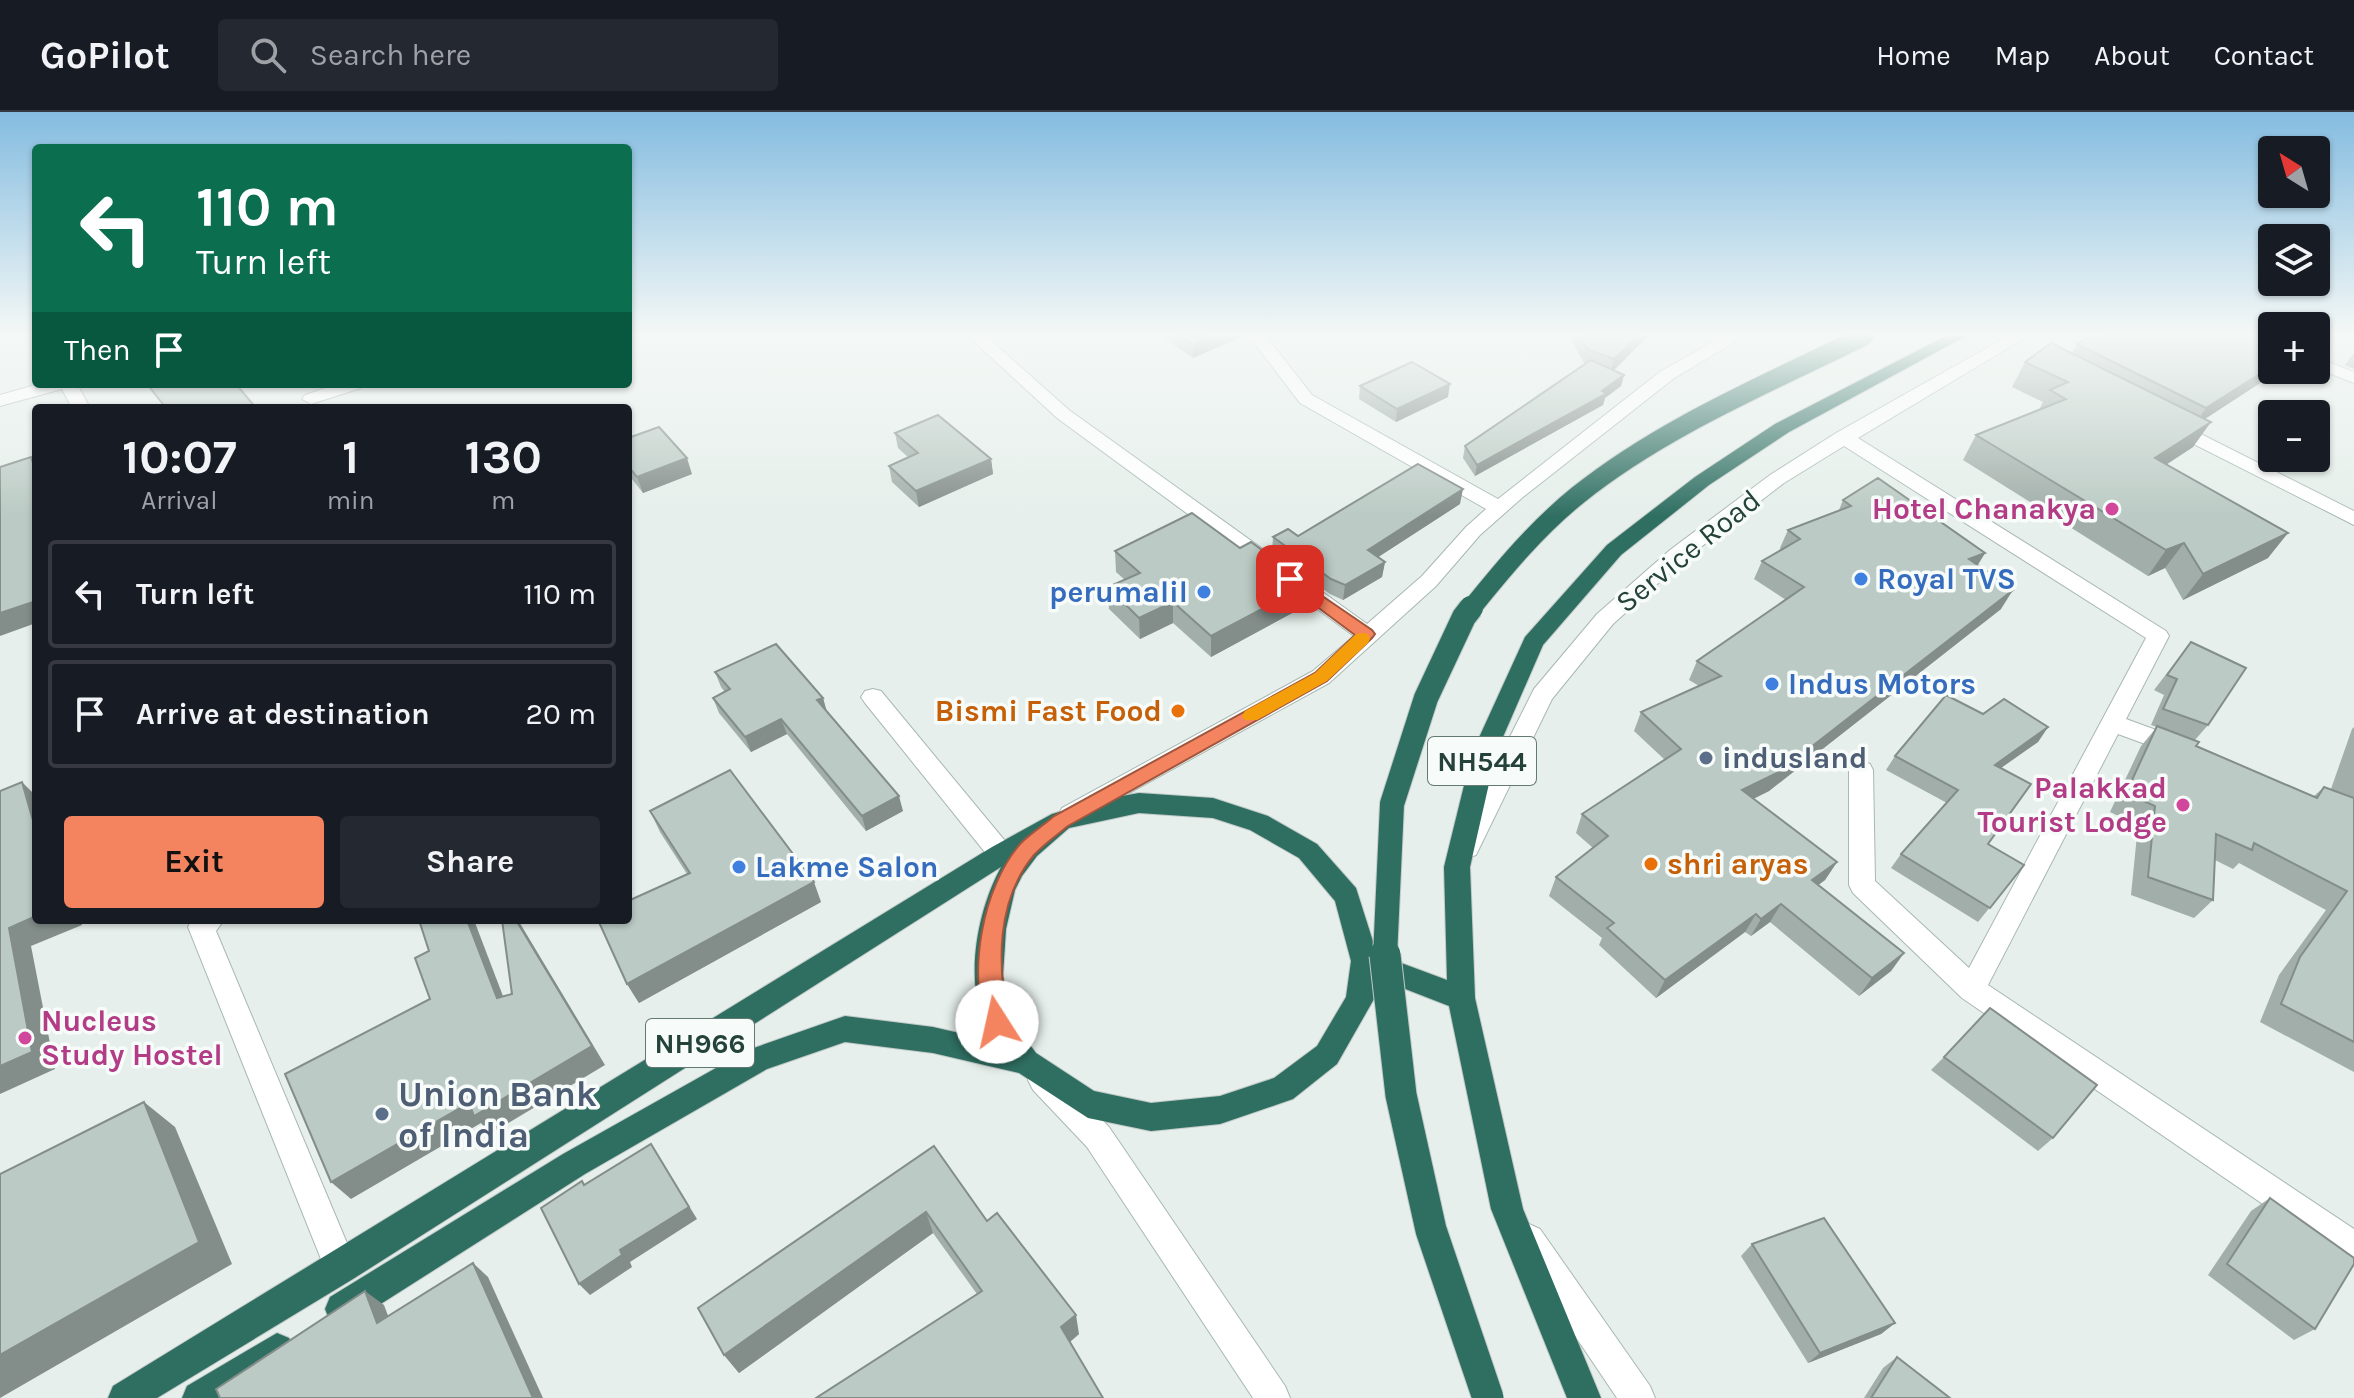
<!DOCTYPE html>
<meta charset="utf-8">
<style>
:root{--surface:#171b24;--page:#242831;--text:#f1f3f6;--muted:#9ea1a6;--line:#363941;--accent:#f4845f}
body{margin:0;font-family:Karla,sans-serif;background:var(--page);color:var(--text);height:100vh;display:flex;flex-direction:column;font-size:30px;white-space:nowrap}
*{box-sizing:border-box;margin:0}
p{font-size:26px;color:var(--muted)}
.icon{flex:none;width:44px;height:44px;fill:none;stroke:currentColor;stroke-width:2;stroke-linecap:round;stroke-linejoin:round}
.map{position:relative;flex:1;overflow:hidden}
.drawer{position:absolute;left:32px;top:292px;width:600px;height:520px;display:flex;flex-direction:column;background:var(--surface);border-radius:8px;box-shadow:0 2px 6px #0004}
.drawer>*{flex:none}
.hud{position:absolute;left:32px;top:32px;width:600px;height:244px;border-radius:8px;box-shadow:0 2px 6px #0004;background:#0b6e4f;color:#fff;overflow:hidden}
.needle{width:52px;rotate:323deg}
.fabs{position:absolute;left:2258px;top:24px;display:grid;gap:16px}
.fabs a{display:grid;place-items:center;width:72px;height:72px;border-radius:8px;background:var(--surface);box-shadow:0 2px 6px #0004;font-size:40px}
.pin{position:absolute;display:grid;place-items:center;width:68px;height:68px;color:#fff;margin:-34px;border-radius:16px;box-shadow:0 4px 12px #0006}
.me{position:absolute;width:88px;margin:-44px;rotate:350deg;stroke-linejoin:round;filter:drop-shadow(0 0 6px #0008)}
.turn{display:flex;align-items:center;gap:28px;height:168px;padding:0 32px;font-size:36px}
.turn .icon{width:104px;height:104px;stroke-width:2.5}
.turn b{display:block;font-size:56px;line-height:68px}
.then{display:flex;align-items:center;height:76px;padding:0 32px;background:#0003;gap:16px;font-size:30px}
.eta{display:flex;justify-content:space-evenly;align-items:center;height:136px;text-align:center}
.eta b{font-size:48px;font-weight:700;line-height:56px}
.button{display:flex;gap:16px;margin-top:auto;padding:16px 32px}
.button a{flex:1;height:92px;border-radius:8px;background:var(--accent);color:#111;font-size:32px;font-weight:700;line-height:92px;text-align:center}
.button a+a{background:var(--page);color:var(--text)}
ul{padding:0;list-style:none}
li{display:flex;align-items:center;gap:24px;height:108px;margin:0 16px 12px;padding:0 16px;border:4px solid var(--line);border-radius:8px}
li div{flex:1}
li b{display:block;font-size:30px}
li em{font-style:normal}
header{display:flex;align-items:center;gap:48px;box-sizing:border-box;height:112px;padding:0 40px;background:var(--surface);border-bottom:2px solid var(--line)}
header strong{font-size:38px}
nav{display:flex;gap:44px;margin-inline-start:auto;font-size:28px}
.search{width:560px;height:72px;background:var(--page);display:flex;align-items:center;gap:20px;box-sizing:border-box;padding:0 28px;border-radius:8px;color:var(--muted);font-size:30px}
.map>svg:first-child{display:block}
.lines{fill:none;stroke-linecap:round;stroke-linejoin:round}
.minor-casing{stroke:#a8b8b2;stroke-width:2}
.highway-casing{stroke:#c2cac8;stroke-width:2}
.minor{fill:#fff;fill-rule:evenodd}
.highway{fill:#2f6f62;fill-rule:evenodd}
.highway-bridge-far2-casing{stroke:#c2cac8;stroke-width:21;stroke-linecap:butt}
.highway-bridge-far1-casing{stroke:#c2cac8;stroke-width:26;stroke-linecap:butt}
.highway-bridge-casing{stroke:#c2cac8;stroke-width:33;stroke-linecap:butt}
.highway-bridge-far2{stroke:#2f6f62;stroke-width:19}
.highway-bridge-far1{stroke:#2f6f62;stroke-width:24}
.highway-bridge{stroke:#2f6f62;stroke-width:31}
.wall{fill:#a1aea9}
.shaded-wall{fill:#838d89}
.building{fill:#bbcac4;stroke:#838d89;stroke-width:2}
.route{fill:#f4845f;stroke:#9f563e;stroke-width:2}
.slow{fill:#f59e0b}
.hotel-dot{fill:#d1479c;stroke:#f7fbf9;stroke-width:3}
.shop-dot{fill:#3f7fe0;stroke:#f7fbf9;stroke-width:3}
.food-dot{fill:#e8710a;stroke:#f7fbf9;stroke-width:3}
.service-dot{fill:#5c6f8a;stroke:#f7fbf9;stroke-width:3}
.labels{text-anchor:middle;stroke-width:7;stroke-linejoin:round;paint-order:stroke}
.shield{fill:#f7fbf9;stroke:#637a73;stroke-width:2}
.shield-label{font-size:28px;font-weight:bold;fill:#24423a}
.hotel-label{font-size:30px;font-weight:bold;fill:#b23c85;stroke:#f7fbf9;text-anchor:end}
.street-label{font-size:30px;fill:#24423a;stroke:#f7fbf9}
.shop-label{font-size:30px;font-weight:bold;fill:#366cbe;stroke:#f7fbf9;text-anchor:start}
.food-label{font-size:30px;font-weight:bold;fill:#c56008;stroke:#f7fbf9;text-anchor:end}
.service-label{font-size:30px;font-weight:bold;fill:#4e5e75;stroke:#f7fbf9;text-anchor:start}
.near-service-label{font-size:36px;font-weight:bold;fill:#4e5e75;stroke:#f7fbf9;text-anchor:start}
</style>
<header>
<strong>GoPilot</strong>
<div class="search"><svg class="icon" aria-label="search" viewBox="0 0 24 24"><circle cx="10" cy="10" r="6"/><path d="M15 15l6 6"/></svg>Search here</div>
<nav><a>Home</a><a>Map</a><a>About</a><a>Contact</a></nav>
</header>
<div class="map">
<svg width="2354" height="1286" viewBox="0 0 2354 1286">
<rect width="100%" height="100%" fill="#e6efeb"/>
<g class="lines">
<g class="minor-casing">
<g id="minor">
<path d="M968,224H986L1069,298L1367,512L1422,464L1466,415L1486,397L1300,291L1249,224H1266L1312,283L1498,387L1661,259L1724,224H1744L1673,267L1523,385L1480,423L1436,474L1329,571L1071,713L1062,710L1058,703L1062,696L1313,559L1354,524L1057,306Z"/>
<path d="M2008,224H2028L1858,326L2166,519L2169,524L2126,607L2186,629L2190,635L2186,641L2178,644L2118,622L1988,873L2354,1117V1152L2343,1147L1962,886L1853,781L1849,773V658L1852,652L1861,649L1870,652L1873,658L1875,769L1969,856L2146,526L1844,334L1784,371L1684,448L1613,512L1552,587L1476,743L1467,746L1458,743L1454,736L1534,577L1597,502L1670,438L1770,363L1836,321Z"/>
<path d="M2316,245L2354,260V271L2316,256Z"/>
<path d="M39,272H77L90,296H72L62,277L0,294V283Z"/>
<path d="M338,272H364L361,276L311,292L302,287L305,283Z"/>
<path d="M2171,307L2354,399V413L2164,317L2162,313Z"/>
<path d="M873,577L881,579L1010,735L1014,742L1010,749L1001,752L992,749L865,591L861,585L865,579Z"/>
<path d="M191,808H224L216,819L357,1155L353,1167L341,1171L329,1167L188,815Z"/>
<path d="M1043,955L1053,958L1109,1015L1285,1274L1290,1286H1253L1087,1035L1033,978L1028,968L1033,958Z"/>
<path d="M1529,1112L1540,1117L1650,1274L1655,1286H1617L1518,1139L1513,1128L1518,1117Z"/>
</g>
</g>
<g class="highway-casing">
<g id="highway">
<path d="M1946,224H1966L1789,320L1709,373L1621,443L1543,533L1496,641L1470,755L1475,886L1523,1097L1601,1286H1567L1491,1097L1449,894L1377,866L1374,887L1337,952L1293,987L1220,1012L1151,1019L1088,1006L1019,961L933,941L845,930L767,957L585,1062L354,1209L342,1214L330,1209L325,1197L330,1185L563,1042L748,938L845,904L933,915L994,929C961,882 975,803 1001,755L353,1167L157,1286H108L113,1274L992,735L1052,702L1099,688L1139,681L1213,686L1268,704L1317,732L1356,776L1377,842L1447,868L1444,755L1472,641L1525,525L1607,433L1695,365L1775,312ZM1139,701L1213,706L1250,718L1299,746L1335,789L1351,849L1346,885L1317,934L1274,966L1220,984L1151,991L1094,979L1036,941L1010,906L1003,864L1006,817L1015,778L1022,764L1037,744L1069,716Z"/>
<path d="M277,1221L289,1226L294,1238L289,1250L231,1286H182L187,1274Z"/>
</g>
</g>
<use href="#minor" class="minor"/>
<use href="#highway" class="highway"/>
<g class="highway-bridge-far2-casing">
<path id="highway-bridge-far2" d="M1470,498C1503,457 1537,416 1578,383C1663,315 1767,272 1864,224"/>
</g>
<g class="highway-bridge-far1-casing">
<path id="highway-bridge-far1" d="M1385,845L1392,692L1426,586L1464,505L1471,496"/>
</g>
<g class="highway-bridge-casing">
<path id="highway-bridge" d="M1385,843L1401,983L1431,1118L1488,1286"/>
</g>
<use href="#highway-bridge-far2" class="highway-bridge-far2"/>
<use href="#highway-bridge-far1" class="highway-bridge-far1"/>
<use href="#highway-bridge" class="highway-bridge"/>
</g>
<g class="wall">
<path d="M1161,224H1243L1193,246Z"/>
<path d="M1569,224H1648L1614,258L1624,263L1621,274L1605,286L1603,293L1475,364L1463,346L1465,334L1585,253Z"/>
<path d="M2096,226L2272,258H2280L2205,307L2193,335L2167,352L2268,446L2183,488L2165,456L2148,464L1963,348L1976,323L2039,298L2043,290L2012,275L2025,250L2072,241L2077,232Z"/>
<path d="M2354,241V257L2345,253Z"/>
<path d="M1360,274L1448,285L1396,310L1359,287Z"/>
<path d="M895,321L991,347L993,362L919,395L892,370L889,354L909,346L898,336Z"/>
<path d="M628,326L692,362L643,381L628,362Z"/>
<path d="M1843,388L1985,441L1978,453L2001,497L1769,679L1753,687L1837,750L1825,768L1818,773L1904,841L1891,859L1859,884L1770,810L1751,824L1745,820L1656,886L1599,833L1602,826L1549,784L1556,765L1593,736L1576,721L1582,702L1665,648L1634,619L1641,600L1699,574L1689,568L1697,549L1786,488L1754,467L1762,449L1781,438L1780,436L1788,418L1839,398Z"/>
<path d="M1460,392L1378,445L1385,450L1382,465L1343,488L1330,482L1272,440L1273,425L1298,424Z"/>
<path d="M1115,439L1307,493L1211,545L1173,511L1140,527L1109,497L1108,475L1125,468L1116,460Z"/>
<path d="M2191,530L2208,613L2195,628L2196,634L2314,684L2324,675L2331,677L2352,617L2354,615V960L2260,910L2279,863L2326,798L2239,751L2233,757L2215,748L2213,788L2194,806L2131,783L2138,713L2110,700L2141,634L2157,615L2151,613L2164,583L2154,578Z"/>
<path d="M715,560L823,586L827,600L903,699L866,719L787,622L751,640L719,601L713,586L725,580L721,575Z"/>
<path d="M1983,602L2048,615L2038,630L2000,656L1988,732L2024,753L1978,810L1891,756L1901,742L1947,691L1886,658L1895,644Z"/>
<path d="M650,699L821,790L639,891L627,872L687,762L660,720Z"/>
<path d="M1944,945L2053,1026L2038,1039L1931,958Z"/>
<path d="M934,1034L987,1109L1079,1222L1070,1230L977,1182L933,1121L739,1261L724,1243Z"/>
<path d="M2270,1086L2315,1217L2294,1228L2208,1163L2251,1099Z"/>
<path d="M1752,1132L1895,1211L1881,1222L1808,1251L1741,1144Z"/>
<path d="M1897,1245L1950,1286H1864L1883,1256Z"/>
</g>
<g class="shaded-wall">
<path d="M1214,224H1243L1193,246V233Z"/>
<path d="M1638,224H1648L1610,262L1614,247Z"/>
<path d="M2272,254V258H2280L2194,314L2206,296Z"/>
<path d="M1624,263L1621,274L1605,286L1603,293L1475,364L1477,353L1602,279Z"/>
<path d="M1450,272L1448,285L1396,310L1397,297Z"/>
<path d="M2211,310L2193,335L2138,371L2155,346Z"/>
<path d="M687,346L692,362L643,381L637,365Z"/>
<path d="M991,347L993,362L919,395L916,379Z"/>
<path d="M1463,377L1460,392L1366,453L1368,438Z"/>
<path d="M2288,421L2268,446L2183,488L2203,462Z"/>
<path d="M2184,431L2165,456L2148,464L2166,438Z"/>
<path d="M1985,441L1973,460L1969,447Z"/>
<path d="M1385,450L1382,465L1343,488L1345,473Z"/>
<path d="M1309,472L1307,493L1211,545V524Z"/>
<path d="M2013,478L2001,497L1769,679L1733,697L1742,678Z"/>
<path d="M36,489V511L0,524V501Z"/>
<path d="M1173,490V511L1140,527L1139,506Z"/>
<path d="M823,586L827,601L817,588Z"/>
<path d="M781,607L787,622L751,640L745,625Z"/>
<path d="M2048,615L2038,630L1984,668L1995,653Z"/>
<path d="M22,670L36,684V719Z"/>
<path d="M899,684L903,699L866,719L862,704Z"/>
<path d="M1837,750L1825,768L1801,786L1812,768Z"/>
<path d="M814,770L821,790L639,891L627,872Z"/>
<path d="M1781,792L1770,810L1751,824L1761,807Z"/>
<path d="M1756,802L1745,820L1656,886L1665,868Z"/>
<path d="M36,804V808H81L82,813L31,834L55,957L0,982V954L9,816Z"/>
<path d="M467,808H474L511,905L497,886Z"/>
<path d="M516,808H518L605,953L490,1022L481,1011L351,1087L331,1070L469,991L592,934Z"/>
<path d="M1904,841L1891,859L1859,884L1872,866Z"/>
<path d="M144,990L175,1015L232,1152L0,1286V1243Z"/>
<path d="M651,1032L697,1107L630,1150L632,1155L590,1183L579,1172L620,1138Z"/>
<path d="M926,1100L933,1121L739,1261L724,1243Z"/>
<path d="M473,1151L488,1165L543,1286H533Z"/>
<path d="M365,1179L384,1193L396,1225L377,1211Z"/>
<path d="M1076,1203L1079,1222L1065,1234L1061,1215Z"/>
<path d="M1895,1211L1881,1222L1808,1251L1820,1241Z"/>
</g>
<g class="building">
<path d="M1179,224H1214L1193,233Z"/>
<path d="M1580,224H1638L1614,247L1588,238Z"/>
<path d="M2089,224L2096,226L2102,224H2266L2272,226V254L2206,296L2077,232Z"/>
<path d="M2051,231L2211,310L2155,346L2288,421L2203,462L2184,431L2166,438L1976,323L2066,287L2050,278L2068,270L2025,250Z"/>
<path d="M1591,248L1624,263L1602,279L1607,281L1477,353L1465,334Z"/>
<path d="M1412,250L1450,272L1397,297L1360,274Z"/>
<path d="M147,272H236L256,296H166Z"/>
<path d="M938,303L991,347L916,379L889,354L918,341L895,321Z"/>
<path d="M659,315L687,346L637,365L628,354V326Z"/>
<path d="M31,345L36,361V489L0,501V355Z"/>
<path d="M1418,352L1463,377L1368,438L1385,450L1345,473L1331,467L1273,425L1288,417L1298,424Z"/>
<path d="M1878,366L1985,441L1969,447L2013,478L1779,660L1742,678L1837,750L1812,768L1904,841L1872,866L1781,792L1761,807L1756,802L1665,868L1607,816L1614,811L1556,765L1608,724L1582,702L1681,637L1641,600L1721,564L1697,549L1804,475L1762,449L1800,427L1788,418L1851,394L1843,388Z"/>
<path d="M1192,401L1240,436L1251,430L1309,472L1211,524L1173,490L1139,506L1108,475L1140,461L1115,439Z"/>
<path d="M2191,530L2246,556L2208,613L2163,597L2177,567L2167,563Z"/>
<path d="M776,532L823,586L817,588L899,684L862,704L781,607L745,625L713,586L730,577L715,560Z"/>
<path d="M1946,583L1983,602L2004,587L2048,615L1995,653L2031,672L1988,732L2024,753L1990,796L1901,742L1958,678L1895,644Z"/>
<path d="M2157,614L2199,630L2196,634L2317,686L2324,675L2354,686V930L2281,892L2300,845L2347,779L2254,731L2252,738L2216,722L2213,788L2148,765L2155,694L2126,681Z"/>
<path d="M730,658L814,770L627,872L598,808H628V789L690,761L650,699Z"/>
<path d="M22,670L36,719V804L9,816L32,940L0,954V679Z"/>
<path d="M419,808H467L497,886L512,882L502,808H516L592,934L474,1004L469,991L331,1070L285,962L430,887L415,846L429,839Z"/>
<path d="M1990,896L2097,973L2053,1026L1944,945Z"/>
<path d="M144,990L199,1130L0,1243V1062Z"/>
<path d="M651,1032L689,1095L620,1138L622,1143L579,1172L541,1096L582,1069L584,1073Z"/>
<path d="M934,1034L987,1109L997,1101L1076,1203L1061,1215L1103,1286H816L982,1179L926,1100L724,1243L698,1196Z"/>
<path d="M2270,1086L2354,1146V1152L2315,1217L2227,1152Z"/>
<path d="M1824,1106L1895,1211L1820,1241L1752,1132Z"/>
<path d="M473,1151L533,1286H220L216,1277L365,1179L377,1211Z"/>
<path d="M1897,1245L1950,1286H1871Z"/>
</g>
<linearGradient id="sky" x2="0" y2="1"><stop stop-color="#84bce0"/><stop offset="0.55" stop-color="#f4f8f6"/><stop offset="1" stop-color="#f4f8f6" stop-opacity="0"/></linearGradient>
<rect width="2354" height="404" fill="url(#sky)"/>
<path class="route" d="M1290,462L1372,518L1375,522L1372,526L1327,569L1068,714C1057,723 1044,732 1034,743C995,790 998,854 1008,910L1004,917L997,920L989,917C965,865 983,773 1021,731C1031,721 1044,713 1054,704L1315,561L1355,523L1285,471V464Z"/>
<path class="slow" d="M1362,521L1368,522L1370,527L1368,531L1327,569L1257,608H1245L1242,604L1245,599L1315,561L1356,522Z"/>
<g class="hotel-dot">
<circle cx="2112" cy="397" r="8"/>
<circle cx="2183" cy="693" r="8"/>
<circle cx="25" cy="926" r="8"/>
</g>
<g class="shop-dot">
<circle cx="1861" cy="467" r="8"/>
<circle cx="1204" cy="480" r="8"/>
<circle cx="1772" cy="572" r="8"/>
<circle cx="739" cy="755" r="8"/>
</g>
<g class="food-dot">
<circle cx="1178" cy="599" r="8"/>
<circle cx="1651" cy="752" r="8"/>
</g>
<g class="service-dot">
<circle cx="1706" cy="646" r="8"/>
<circle cx="382" cy="1002" r="8"/>
</g>
<g class="labels">
<g class="shield">
<rect x="1428" y="625" width="108" height="48" rx="6"/>
<rect x="646" y="907" width="108" height="48" rx="6"/>
</g>
<g class="shield-label">
<text x="1482" y="659">NH544</text>
<text x="700" y="941">NH966</text>
</g>
<g class="hotel-label">
<text x="2096" y="407">Hotel Chanakya</text>
<text x="2167" y="686">Palakkad<tspan x="2167" dy="34">Tourist Lodge</tspan></text>
<text x="41" y="919" text-anchor="start">Nucleus<tspan x="41" dy="34">Study Hostel</tspan></text>
</g>
<g class="street-label">
<text transform="translate(1688 439) rotate(-39)" y="10">Service Road</text>
</g>
<g class="shop-label">
<text x="1877" y="477">Royal TVS</text>
<text x="1188" y="490" text-anchor="end">perumalil</text>
<text x="1788" y="582">Indus Motors</text>
<text x="755" y="765">Lakme Salon</text>
</g>
<g class="food-label">
<text x="1162" y="609">Bismi Fast Food</text>
<text x="1667" y="762" text-anchor="start">shri aryas</text>
</g>
<g class="service-label">
<text x="1722" y="656">indusland</text>
</g>
<g class="near-service-label">
<text x="398" y="994">Union Bank<tspan x="398" dy="41">of India</tspan></text>
</g>
</g>
</svg>
<div class="fabs">
<a><svg class="needle" viewBox="-14 -14 28 28"><path d="M0-13l5 13h-10z" fill="#e53935"/><path d="M0 13l5-13h-10z" fill="#9ea1a6"/></svg></a>
<a><svg class="icon" aria-label="layers" viewBox="0 0 24 24"><path d="M12 4l9 5-9 5-9-5zM3 14l9 5 9-5"/></svg></a>
<a>+</a>
<a>−</a>
</div>
<div class="pin" style="left:1290px;top:467px;background:#d93025"><svg class="icon" aria-label="arrive" viewBox="0 0 24 24"><path d="M6 21V4h12l-3 4 3 4H6"/></svg></div>
<svg class="me" style="left:997px;top:910px" viewBox="-20 -20 40 40"><circle r="19" fill="#fff"/><path d="M0-13L10 11 0 6-10 11z" fill="#f4845f"/></svg>
<div class="hud">
<div class="turn"><svg class="icon" aria-label="left" viewBox="0 0 24 24"><path d="M17 20v-9H6M10 6l-5 5 5 5"/></svg><div><b>110 m</b>Turn left</div></div>
<div class="then">Then<svg class="icon" aria-label="arrive" viewBox="0 0 24 24"><path d="M6 21V4h12l-3 4 3 4H6"/></svg></div>
</div>
<section class="drawer">
<div class="eta">
<div><b>10:07</b><p>Arrival</p></div>
<div><b>1</b><p>min</p></div>
<div><b>130</b><p>m</p></div>
</div>
<ul>
<li><svg class="icon" aria-label="left" viewBox="0 0 24 24"><path d="M17 20v-9H6M10 6l-5 5 5 5"/></svg><div><b>Turn left</b></div><em>110 m</em></li>
<li><svg class="icon" aria-label="arrive" viewBox="0 0 24 24"><path d="M6 21V4h12l-3 4 3 4H6"/></svg><div><b>Arrive at destination</b></div><em>20 m</em></li>
</ul>
<div class="button"><a>Exit</a><a>Share</a></div>
</section>
</div>
